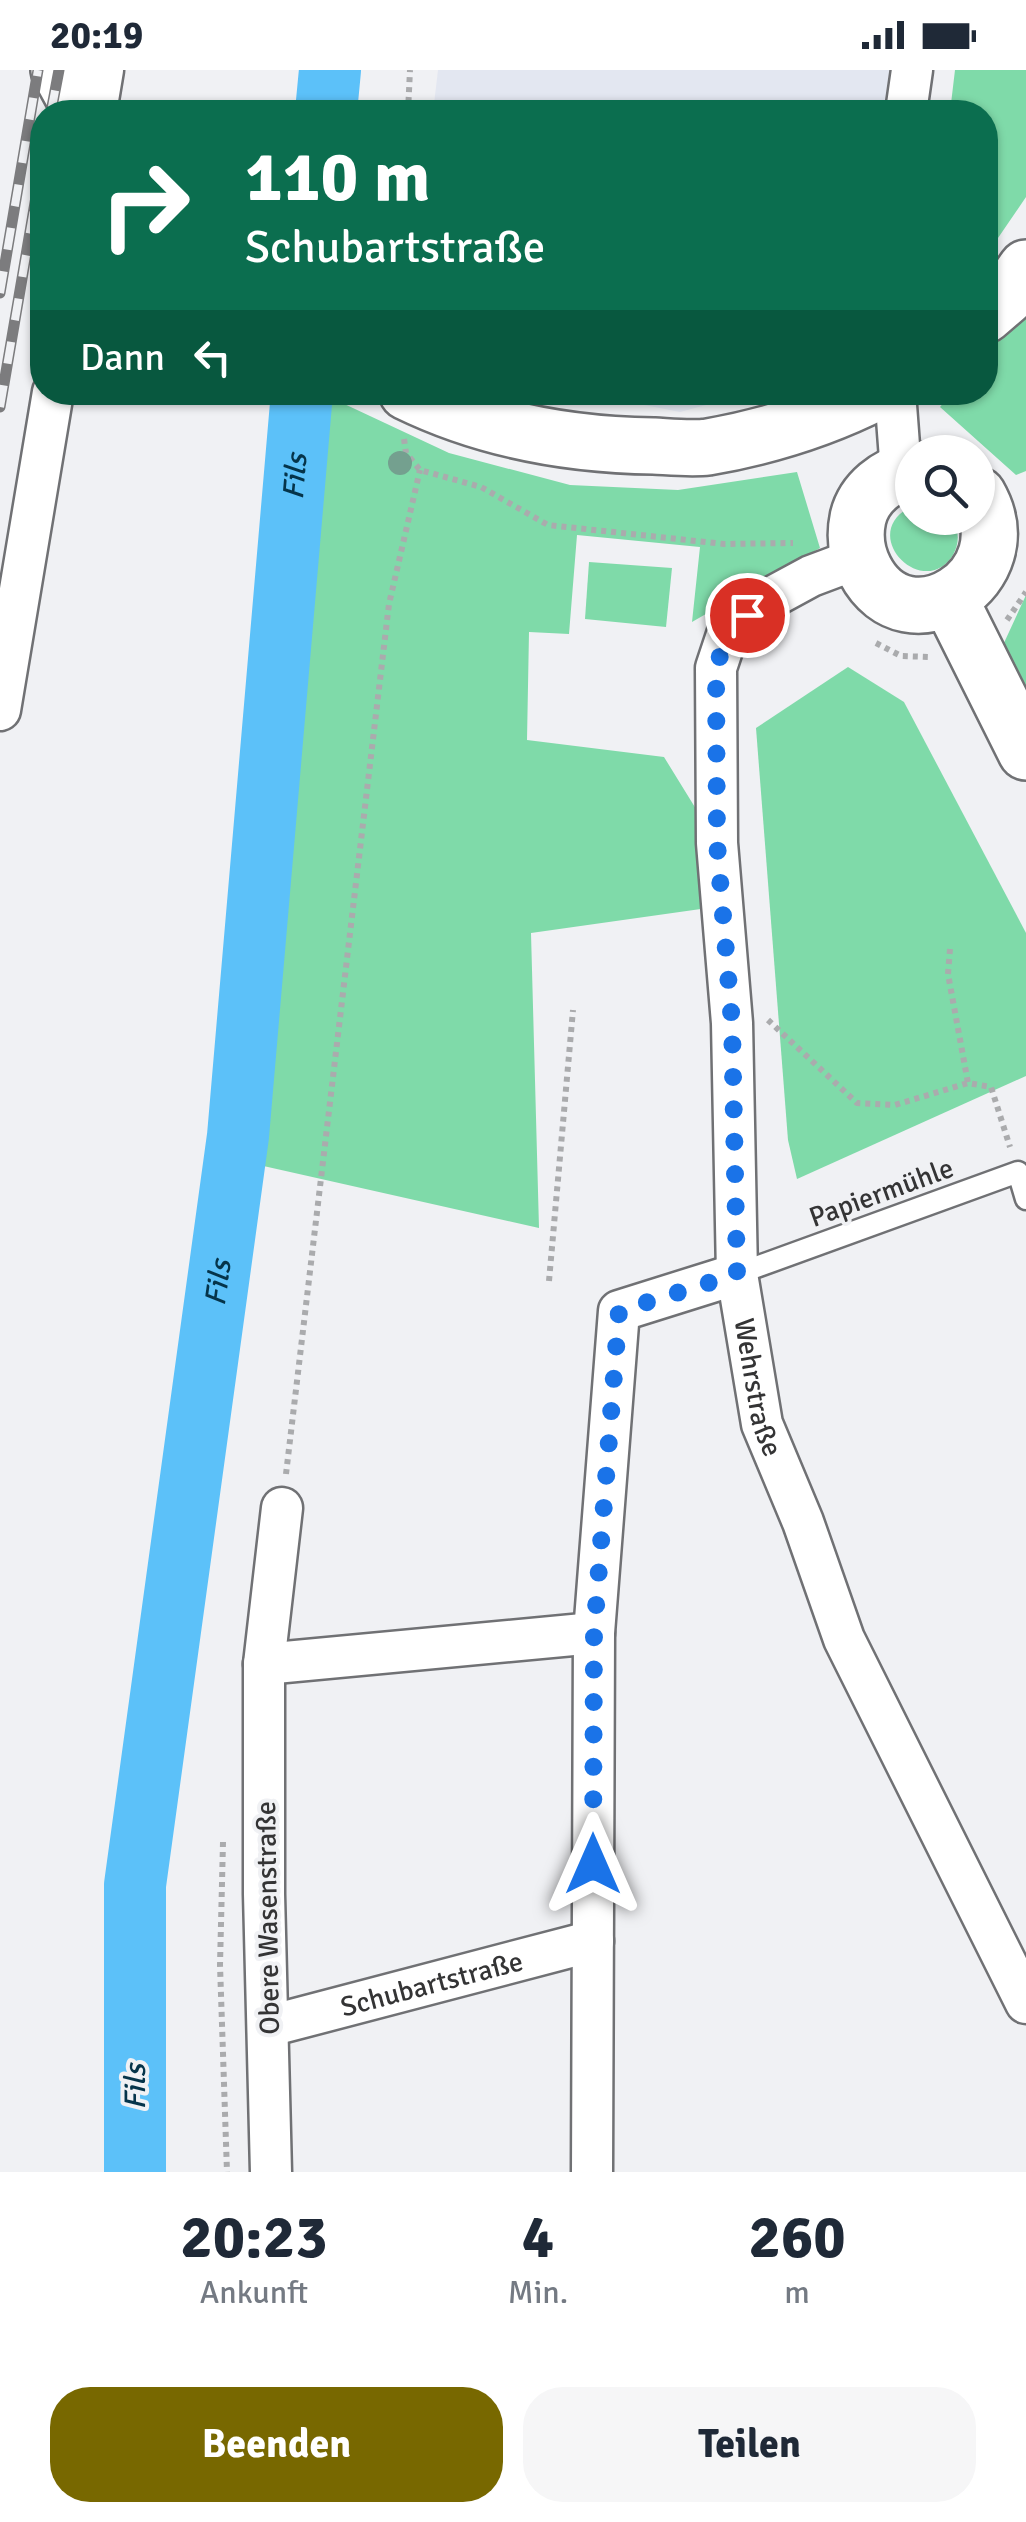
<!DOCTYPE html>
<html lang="de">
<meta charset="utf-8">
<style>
:root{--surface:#fff;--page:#f6f6f7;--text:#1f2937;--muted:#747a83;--accent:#786800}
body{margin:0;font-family:Signika,sans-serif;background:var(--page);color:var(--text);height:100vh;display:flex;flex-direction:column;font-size:38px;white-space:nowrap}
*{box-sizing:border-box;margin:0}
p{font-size:32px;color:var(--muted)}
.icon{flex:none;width:55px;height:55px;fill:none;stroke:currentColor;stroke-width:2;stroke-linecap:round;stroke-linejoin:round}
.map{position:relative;height:2102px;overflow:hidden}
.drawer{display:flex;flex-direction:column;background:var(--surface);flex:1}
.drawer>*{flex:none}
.hud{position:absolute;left:30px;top:30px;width:968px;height:305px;border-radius:40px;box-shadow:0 2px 8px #0004;background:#0b6e4f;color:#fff;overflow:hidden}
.fabs{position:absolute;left:895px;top:365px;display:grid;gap:20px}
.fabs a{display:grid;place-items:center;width:100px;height:100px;border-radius:50%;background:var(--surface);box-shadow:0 2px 8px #0004;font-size:50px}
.pin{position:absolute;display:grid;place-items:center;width:85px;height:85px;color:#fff;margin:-42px;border:5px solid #fff;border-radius:50%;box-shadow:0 2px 10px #0007}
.me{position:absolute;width:110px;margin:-55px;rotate:0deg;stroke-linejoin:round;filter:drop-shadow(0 0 8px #0008)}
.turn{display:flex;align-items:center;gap:35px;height:210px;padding:0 50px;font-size:45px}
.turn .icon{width:130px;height:130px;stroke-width:2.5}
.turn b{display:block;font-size:70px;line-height:85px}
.then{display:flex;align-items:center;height:95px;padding:0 50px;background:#0003;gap:20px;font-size:38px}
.eta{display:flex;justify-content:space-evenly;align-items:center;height:170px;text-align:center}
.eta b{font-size:60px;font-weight:800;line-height:70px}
.button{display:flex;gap:20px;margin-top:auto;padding:20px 50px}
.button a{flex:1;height:115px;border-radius:40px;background:var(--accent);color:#fff;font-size:40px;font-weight:800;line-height:115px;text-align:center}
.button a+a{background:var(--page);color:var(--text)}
.status{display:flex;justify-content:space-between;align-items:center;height:70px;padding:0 50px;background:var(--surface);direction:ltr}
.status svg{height:28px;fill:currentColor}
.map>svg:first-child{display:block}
.built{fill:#e3e7f1}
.green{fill:#7fdaa9}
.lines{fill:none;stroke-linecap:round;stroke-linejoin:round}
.river{stroke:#5cc1f9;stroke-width:62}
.lane-casing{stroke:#707174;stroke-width:25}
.street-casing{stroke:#707174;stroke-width:45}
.secondary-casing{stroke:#707174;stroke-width:60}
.path{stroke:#aaabad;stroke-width:6;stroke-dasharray:5 5;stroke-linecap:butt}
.lane{stroke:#fff;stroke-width:20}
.street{stroke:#fff;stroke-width:40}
.secondary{stroke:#fff;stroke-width:55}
.rail-casing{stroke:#7c7c7e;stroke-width:11}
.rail{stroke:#f0f1f4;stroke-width:8;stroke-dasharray:22;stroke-linecap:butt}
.tree{fill:#74a08f}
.route{stroke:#1a73e8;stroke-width:18;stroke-dasharray:0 32.4}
.labels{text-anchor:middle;stroke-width:8;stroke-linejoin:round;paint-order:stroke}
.street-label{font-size:28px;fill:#343435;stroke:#f0f1f4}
.water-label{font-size:30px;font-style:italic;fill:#05344a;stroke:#f0f1f4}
</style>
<div class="status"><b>20:19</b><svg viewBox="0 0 49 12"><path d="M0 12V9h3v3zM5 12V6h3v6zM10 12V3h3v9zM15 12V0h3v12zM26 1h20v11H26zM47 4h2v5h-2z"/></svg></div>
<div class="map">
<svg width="1026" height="2102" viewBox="0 0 1026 2102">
<rect width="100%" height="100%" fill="#f0f1f4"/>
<g class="built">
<path d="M438,0H897L890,42H433Z"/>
<path d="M583,323H751L680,342Z"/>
</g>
<g class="green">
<path d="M955,0H1026V127L985,187V42H950Z"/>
<path d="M1026,235V401L1016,405L940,337L952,323L985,322V283Z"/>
<path d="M323,324L449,383L570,415L678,420L797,402L820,478L692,552L700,477L577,465L569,564L529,562L527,670L664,687L717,773L722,836L531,863L539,1158L259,1095Z"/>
<path d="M912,436V448H952C959,460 960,472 953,485C924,532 855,464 912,436Z"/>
<path d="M589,492L672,498L666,557L585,549Z"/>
<path d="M1026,525V619L1003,575Z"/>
<path d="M848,597L904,632L1026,863V1006L797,1109L788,1070L756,658Z"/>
</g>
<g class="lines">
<g class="river">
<path d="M326,42L330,0"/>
<path id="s1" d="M135,2102V1815L238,1066L302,322"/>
</g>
<g class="lane-casing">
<path id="lane" d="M737,1204L1018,1102L1026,1129"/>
</g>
<g class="street-casing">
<g id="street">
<path d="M96,42L103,0"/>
<path d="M906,42L912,0"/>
<path d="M895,322L901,402"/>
<path id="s2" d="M859,488L811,506L765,531L729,559L716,598L717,773L732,953L737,1204L762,1354L803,1452L844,1569L1026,1933"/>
<path d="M0,640L53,322"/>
<path d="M264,1594L594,1563"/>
<path id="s3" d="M269,1956L593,1871"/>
<path d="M271,2102L264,1824V1594L282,1438"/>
<path d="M592,2102L594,1563L619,1241L737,1204"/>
</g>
</g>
<g class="secondary-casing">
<g id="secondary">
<path d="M59,0L82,42"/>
<path d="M985,245L1006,227L1026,198"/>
<path d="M407,322C483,359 570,375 654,376C672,377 691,379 708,377C765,367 826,348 877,322"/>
<path d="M912,399C888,405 864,422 858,448C854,467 856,483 865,500C907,581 1026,508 978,425"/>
<path d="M950,530L1026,682"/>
</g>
</g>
<g class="path">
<path d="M408,42L410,0"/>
<path d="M404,369L406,383L420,400L481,417L548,455L724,474L793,473"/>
<path d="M1007,550L1026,522"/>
<path d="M876,573L901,586L930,587"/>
<path d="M950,879L948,904L968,1013"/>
<path d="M768,950L857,1033L895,1035L968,1013L991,1017L1010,1077"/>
<path d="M549,1211L573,940"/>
<path d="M286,1404L389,534L420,400"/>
<path d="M223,1772L220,1895L227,2102"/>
</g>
<use href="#lane" class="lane"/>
<use href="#street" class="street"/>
<use href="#secondary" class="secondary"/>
<g class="rail-casing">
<g id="rail">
<path d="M51,42L59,0"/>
<path d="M0,223L38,0"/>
<path d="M0,337L42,92"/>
</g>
</g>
<use href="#rail" class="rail"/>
</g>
<circle class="tree" cx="400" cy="393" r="12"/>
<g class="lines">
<path class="route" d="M593,1794L594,1563L619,1241L737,1204L732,953L717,773L716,598L729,559L747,545"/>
</g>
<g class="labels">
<g class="street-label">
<text transform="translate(881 1122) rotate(-20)" y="10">Papiermühle</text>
<text dy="10" stroke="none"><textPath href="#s2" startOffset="912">Wehrstraße</textPath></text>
<text transform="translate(267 1848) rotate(-91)" y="10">Obere Wasenstraße</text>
<text dy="10" stroke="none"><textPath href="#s3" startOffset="168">Schubartstraße</textPath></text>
</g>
<g class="water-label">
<text dy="10" stroke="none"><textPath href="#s1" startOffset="1705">Fils</textPath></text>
<text dy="10" stroke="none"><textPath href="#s1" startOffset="895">Fils</textPath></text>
<text transform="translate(135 2017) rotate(-90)" y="10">Fils</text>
</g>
</g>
</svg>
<div class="fabs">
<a><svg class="icon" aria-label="search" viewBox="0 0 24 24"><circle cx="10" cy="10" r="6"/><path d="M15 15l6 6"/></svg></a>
</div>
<div class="pin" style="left:747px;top:545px;background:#d93025"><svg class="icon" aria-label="arrive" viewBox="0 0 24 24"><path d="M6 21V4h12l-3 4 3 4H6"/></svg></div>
<svg class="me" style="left:593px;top:1794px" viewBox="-20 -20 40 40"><path d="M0-17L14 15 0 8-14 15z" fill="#1a73e8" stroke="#fff" stroke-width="4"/></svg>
<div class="hud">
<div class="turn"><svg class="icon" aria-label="right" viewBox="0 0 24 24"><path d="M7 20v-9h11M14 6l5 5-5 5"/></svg><div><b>110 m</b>Schubartstraße</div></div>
<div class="then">Dann<svg class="icon" aria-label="left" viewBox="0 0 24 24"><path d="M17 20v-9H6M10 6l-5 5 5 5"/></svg></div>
</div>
</div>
<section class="drawer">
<div class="eta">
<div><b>20:23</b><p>Ankunft</p></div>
<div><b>4</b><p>Min.</p></div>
<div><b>260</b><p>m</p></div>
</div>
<div class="button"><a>Beenden</a><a>Teilen</a></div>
</section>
